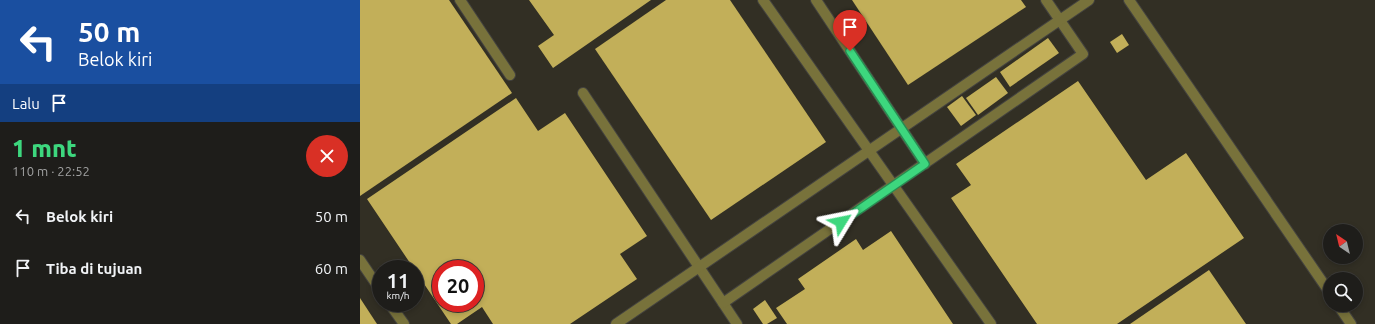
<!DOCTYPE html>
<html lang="id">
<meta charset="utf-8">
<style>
:root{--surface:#1e1d1a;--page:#2b2a27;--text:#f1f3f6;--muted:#a1a2a2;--line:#3c3b39;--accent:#3dd77e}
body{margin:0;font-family:Ubuntu,sans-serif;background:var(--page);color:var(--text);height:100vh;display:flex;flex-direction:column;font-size:15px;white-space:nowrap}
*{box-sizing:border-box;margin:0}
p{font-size:13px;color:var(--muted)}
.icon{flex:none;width:22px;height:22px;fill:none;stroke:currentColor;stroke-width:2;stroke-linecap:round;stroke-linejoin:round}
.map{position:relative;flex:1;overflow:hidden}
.panel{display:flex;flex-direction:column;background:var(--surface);width:360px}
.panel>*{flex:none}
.top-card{background:#1a4fa0;color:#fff;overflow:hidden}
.needle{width:26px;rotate:325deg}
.controls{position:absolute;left:963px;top:224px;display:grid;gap:8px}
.controls a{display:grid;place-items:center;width:40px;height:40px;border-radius:50%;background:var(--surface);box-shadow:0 2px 6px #0003,0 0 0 1px var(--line);font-size:20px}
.speed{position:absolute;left:12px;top:260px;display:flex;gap:8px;font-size:20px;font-weight:700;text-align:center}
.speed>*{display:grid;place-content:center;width:52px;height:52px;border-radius:50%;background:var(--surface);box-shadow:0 2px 6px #0003,0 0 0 1px var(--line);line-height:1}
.speed small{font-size:10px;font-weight:400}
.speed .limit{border:6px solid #d22;background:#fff;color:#111}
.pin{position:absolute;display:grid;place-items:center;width:34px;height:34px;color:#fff;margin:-41px -17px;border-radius:50% 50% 50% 0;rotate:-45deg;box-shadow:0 0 4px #0007}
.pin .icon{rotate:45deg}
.me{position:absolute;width:44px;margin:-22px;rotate:55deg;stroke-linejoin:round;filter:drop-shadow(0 0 3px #0008)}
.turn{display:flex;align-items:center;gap:14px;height:84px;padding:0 12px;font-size:18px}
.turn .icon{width:52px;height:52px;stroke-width:2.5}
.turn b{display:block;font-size:28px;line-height:34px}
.then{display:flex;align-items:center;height:38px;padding:0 12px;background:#0003;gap:8px;font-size:15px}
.round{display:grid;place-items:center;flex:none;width:42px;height:42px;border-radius:21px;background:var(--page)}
.summary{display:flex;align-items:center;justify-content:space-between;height:68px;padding:0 12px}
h1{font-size:24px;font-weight:800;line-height:30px;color:var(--accent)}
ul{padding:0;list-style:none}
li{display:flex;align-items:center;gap:12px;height:52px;padding:0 12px}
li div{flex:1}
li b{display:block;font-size:15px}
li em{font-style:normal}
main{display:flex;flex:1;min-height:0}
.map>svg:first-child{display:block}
.built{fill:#322f24;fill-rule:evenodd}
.building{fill:#c2af59;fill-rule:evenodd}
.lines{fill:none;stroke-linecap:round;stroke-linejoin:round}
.minor-casing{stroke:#44433f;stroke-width:12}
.minor{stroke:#78723b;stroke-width:10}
.route-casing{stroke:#288c52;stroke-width:10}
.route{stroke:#3dd77e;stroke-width:7}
</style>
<main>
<section class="panel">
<div class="top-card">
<div class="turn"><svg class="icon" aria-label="left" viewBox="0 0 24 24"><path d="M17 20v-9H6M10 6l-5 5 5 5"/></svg><div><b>50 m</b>Belok kiri</div></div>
<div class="then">Lalu<svg class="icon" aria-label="arrive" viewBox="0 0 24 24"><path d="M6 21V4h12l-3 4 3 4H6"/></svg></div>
</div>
<div class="summary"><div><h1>1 mnt</h1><p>110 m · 22:52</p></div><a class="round" style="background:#d93025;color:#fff"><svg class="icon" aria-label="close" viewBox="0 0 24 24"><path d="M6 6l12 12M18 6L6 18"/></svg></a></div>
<ul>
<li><svg class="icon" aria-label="left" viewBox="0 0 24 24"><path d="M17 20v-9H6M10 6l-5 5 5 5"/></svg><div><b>Belok kiri</b></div><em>50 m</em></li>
<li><svg class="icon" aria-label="arrive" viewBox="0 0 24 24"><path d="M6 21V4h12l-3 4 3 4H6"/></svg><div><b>Tiba di tujuan</b></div><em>60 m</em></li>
</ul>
</section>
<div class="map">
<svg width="1015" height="324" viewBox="0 0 1015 324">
<rect width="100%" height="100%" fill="#282722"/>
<path class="built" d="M0,0H1015V324H0ZM970,231H996V257H970ZM21,269H55V303H21ZM81,269H115V303H81ZM970,279H996V305H970Z"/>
<g class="building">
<path d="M0,0H89L152,93L0,196Z"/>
<path d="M169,0H291L193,68L178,46L194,35Z"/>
<path d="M306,0H370L466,142L351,220L235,49Z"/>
<path d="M492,0H661L666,7L548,85Z"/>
<path d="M762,34L769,45L757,53L750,42Z"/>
<path d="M688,38L699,53L650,87L640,72Z"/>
<path d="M636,77L648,93L618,115L606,98Z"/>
<path d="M718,81L786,180L826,153L884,238L757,324H677L591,198L611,185L596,164Z"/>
<path d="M602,96L616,115L601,126L587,107Z"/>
<path d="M156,98L178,131L205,113L287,236L260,254L277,279L210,324H133L122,307L97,324H91L7,199ZM81,269H115V303H81Z"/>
<path d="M531,231L593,324H427L416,308L445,289L438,279L496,239L503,250Z"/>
<path d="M849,270L886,324H770Z"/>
<path d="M0,298L17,324H0Z"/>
<path d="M405,300L417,318L407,324H403L393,309Z"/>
</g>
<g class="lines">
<g class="minor-casing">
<g id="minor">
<path d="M100,0L150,75"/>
<path d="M403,0L631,324"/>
<path d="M456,0L565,164"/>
<path d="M769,0L970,293"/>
<path d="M223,93L377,324"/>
<path d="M0,260L21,291"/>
<path d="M29,303L44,324"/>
<path d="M363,303L723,54L686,0"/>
<path d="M978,305L991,324"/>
<path d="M256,324L729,0"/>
</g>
</g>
<use href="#minor" class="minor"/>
</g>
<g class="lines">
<g class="route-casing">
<path id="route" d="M481,222L565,164L490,51"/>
</g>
<use href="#route" class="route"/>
</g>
</svg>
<div class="controls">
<a><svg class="needle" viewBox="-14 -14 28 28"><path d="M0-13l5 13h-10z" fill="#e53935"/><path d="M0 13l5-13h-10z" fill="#a1a2a2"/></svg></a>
<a><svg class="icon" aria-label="search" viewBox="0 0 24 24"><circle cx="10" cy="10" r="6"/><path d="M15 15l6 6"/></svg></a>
</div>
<div class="speed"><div>11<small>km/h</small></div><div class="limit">20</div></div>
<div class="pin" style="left:490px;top:51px;background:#d93025"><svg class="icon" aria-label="arrive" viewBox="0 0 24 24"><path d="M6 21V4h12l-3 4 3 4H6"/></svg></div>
<svg class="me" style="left:481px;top:222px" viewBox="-20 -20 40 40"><path d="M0-17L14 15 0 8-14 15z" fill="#3dd77e" stroke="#fff" stroke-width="4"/></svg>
</div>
</main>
